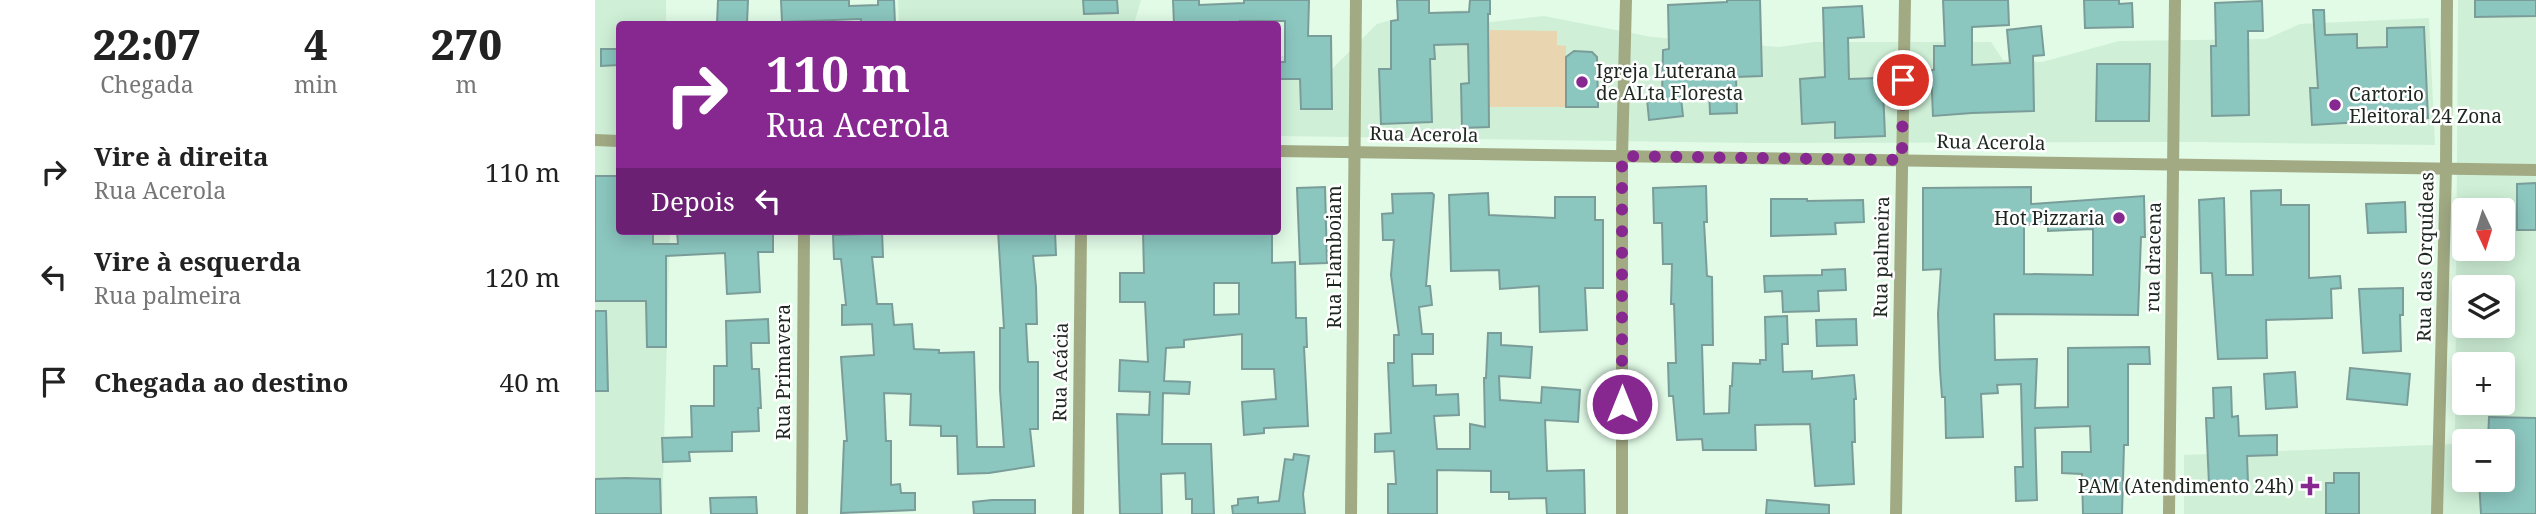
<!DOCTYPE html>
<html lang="pt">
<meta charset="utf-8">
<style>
:root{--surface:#fff;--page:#f2f2f2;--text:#222;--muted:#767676}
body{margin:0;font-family:"Noto Serif",serif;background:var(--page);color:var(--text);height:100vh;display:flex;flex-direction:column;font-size:26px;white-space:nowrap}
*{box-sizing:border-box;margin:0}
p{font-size:23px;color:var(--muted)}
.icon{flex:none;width:38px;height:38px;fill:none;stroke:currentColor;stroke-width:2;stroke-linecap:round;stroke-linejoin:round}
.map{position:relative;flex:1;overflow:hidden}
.side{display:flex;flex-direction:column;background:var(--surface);width:595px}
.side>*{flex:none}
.hud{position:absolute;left:21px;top:21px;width:665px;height:214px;border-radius:7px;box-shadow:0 4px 18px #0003;background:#872891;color:#fff;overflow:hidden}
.needle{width:46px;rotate:176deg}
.controls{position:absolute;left:1857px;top:198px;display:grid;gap:14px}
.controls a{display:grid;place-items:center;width:63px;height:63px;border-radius:7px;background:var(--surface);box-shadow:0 4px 18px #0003;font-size:35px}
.pin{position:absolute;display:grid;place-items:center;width:60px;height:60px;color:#fff;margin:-30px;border:4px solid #fff;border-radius:50%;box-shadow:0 2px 7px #0007}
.me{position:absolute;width:77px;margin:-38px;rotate:0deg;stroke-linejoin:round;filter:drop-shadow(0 0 5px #0008)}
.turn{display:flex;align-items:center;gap:24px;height:147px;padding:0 35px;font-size:32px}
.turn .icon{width:91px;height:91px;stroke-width:2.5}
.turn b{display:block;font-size:49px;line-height:60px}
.then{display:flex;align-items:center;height:66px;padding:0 35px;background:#0003;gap:14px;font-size:26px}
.eta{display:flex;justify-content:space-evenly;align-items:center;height:119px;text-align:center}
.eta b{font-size:42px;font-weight:800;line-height:49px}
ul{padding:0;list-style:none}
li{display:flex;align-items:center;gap:21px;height:105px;padding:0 35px}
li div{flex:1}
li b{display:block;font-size:26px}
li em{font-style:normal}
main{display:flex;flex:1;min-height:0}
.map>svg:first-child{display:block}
.built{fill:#cff0d7;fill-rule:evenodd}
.green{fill:#e9d5af}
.building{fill:#8bc6bf;stroke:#7b9d99;stroke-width:2;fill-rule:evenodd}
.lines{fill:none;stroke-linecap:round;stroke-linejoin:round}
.street{stroke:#a2aa84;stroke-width:12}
.route{stroke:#872891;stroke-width:12;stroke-dasharray:0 21.6}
.poi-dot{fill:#872891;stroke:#fff;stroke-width:2.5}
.labels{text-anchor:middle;stroke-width:5;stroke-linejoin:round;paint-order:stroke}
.poi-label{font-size:19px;fill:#1d2720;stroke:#fff;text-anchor:start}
.street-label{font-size:19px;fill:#1d2720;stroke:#fff}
</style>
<main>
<section class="side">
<div class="eta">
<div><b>22:07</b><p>Chegada</p></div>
<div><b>4</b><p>min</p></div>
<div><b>270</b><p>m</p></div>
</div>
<ul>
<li><svg class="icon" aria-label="right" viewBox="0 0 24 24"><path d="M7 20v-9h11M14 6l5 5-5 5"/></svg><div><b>Vire à direita</b><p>Rua Acerola</p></div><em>110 m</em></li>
<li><svg class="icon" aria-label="left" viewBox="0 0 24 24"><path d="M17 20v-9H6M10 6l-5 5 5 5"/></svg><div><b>Vire à esquerda</b><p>Rua palmeira</p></div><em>120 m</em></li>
<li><svg class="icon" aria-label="arrive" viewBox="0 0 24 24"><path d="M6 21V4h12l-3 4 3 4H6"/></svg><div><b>Chegada ao destino</b></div><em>40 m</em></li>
</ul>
</section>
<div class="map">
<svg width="1941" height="514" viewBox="0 0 1941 514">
<rect width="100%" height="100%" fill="#e1fbe7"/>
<g class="built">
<path d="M0,0H71V24H24V231H75L67,514H0Z"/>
<path d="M303,0H546L539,24H304Z"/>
<path d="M1863,0H1941V514H1589V455L1860,444ZM1869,210H1908V248H1869ZM1869,287H1908V326H1869ZM1869,364H1908V402H1869ZM1869,441H1908V480H1869Z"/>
<path d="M872,10L879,24L949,16L1057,37L1184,47L1219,42H1396L1408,60L1447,62L1524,41L1671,39L1705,24L1834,18L1840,145L1599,142L1157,143L683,136V55L707,60L735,71L782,24L820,13Z"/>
</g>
<path class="green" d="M895,30L962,31V45L971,46V107H893Z"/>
<g class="building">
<path d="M123,0H153L152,24H122Z"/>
<path d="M186,0H254V6L283,5V0H299L300,24H266V19L187,22Z"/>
<path d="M488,0H522L523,13L489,14Z"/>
<path d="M578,0H604V5L649,3V0H714L713,36H736L737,109H706L705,79H682V62H690V21H645V24H579Z"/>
<path d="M802,0H834V13L874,12L875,0H895V14H893L894,127L867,128L866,84L874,83L873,44L839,45L840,59H835L837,122L786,124L784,69H796V21L803,20Z"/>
<path d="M1132,0H1165L1167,76L1141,77L1142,113L1115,114L1114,88L1085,89L1088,116L1054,120L1052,99L1067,98L1068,50L1074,49L1073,5L1132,2Z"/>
<path d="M1348,0H1413L1414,25L1377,27V65L1415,63L1412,30L1446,26L1449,55L1438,56L1439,111L1377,113L1338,116L1336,70H1339V46H1350Z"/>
<path d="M1489,0H1524V4L1537,3L1538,27L1490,28Z"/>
<path d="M1880,0H1941V16L1880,17Z"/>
<path d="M1667,1L1668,31H1653L1654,115L1617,116L1616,46H1621L1620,3Z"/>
<path d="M1267,6L1269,37L1253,38L1254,79L1283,78L1284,90H1288L1290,136L1240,138V122L1207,124L1205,79L1230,77L1228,8Z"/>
<path d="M1718,10H1729L1730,35L1762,34V48L1792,47V28L1829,27L1833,118L1766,120V122L1717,125L1715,88H1723Z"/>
<path d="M6,49H24V65L6,66Z"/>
<path d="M979,51L997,52L1002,57L1003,107H971V57Z"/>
<path d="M1502,64H1555L1554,121H1501Z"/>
<path d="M0,176H24V231H58V244H83L82,231H178V252H163L165,292L132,294L130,253L71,256V347H52L51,301H0Z"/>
<path d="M1941,183V230H1922V184Z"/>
<path d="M1111,186L1112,222H1109L1112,276L1117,277L1118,345H1107L1109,414L1134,413L1135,386H1137L1138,363L1165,364V360H1171L1170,317L1192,316L1193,344H1187L1188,372L1217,371V379L1259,375L1261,399H1259L1260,442H1257L1259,484L1220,486L1215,424L1160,425L1161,450H1108L1107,439L1082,440L1078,396H1074L1073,363H1081L1079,304H1076L1077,264H1068L1067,223H1059L1058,188Z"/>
<path d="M730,187L732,263L705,264L702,188Z"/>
<path d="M1436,187V204L1549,196L1550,237H1546L1543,315L1399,314L1400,360L1442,359L1440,408L1473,407V348L1554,347L1555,364H1533V445H1529L1527,514H1488L1487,474L1467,473V452H1496L1495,426L1440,428L1442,500L1421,501L1420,467H1428L1426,384L1402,385L1403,393L1386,394L1388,437L1351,438L1350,397H1347L1345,370L1343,314L1346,269L1328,270V188ZM1453,224V231L1498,229V275L1429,274V225Z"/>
<path d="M1686,190V205H1714V278L1745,276L1746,288L1736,289L1737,318L1671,320L1672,358L1623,359L1617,273H1606L1604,200L1629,198L1631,275H1658L1656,191Z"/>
<path d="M837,193L839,195L831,286H835L837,305L824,307L827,334H838V354H817L818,386L841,385V395L863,394L864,415L839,416L842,449H875V424L890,427L889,378H891L893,333H906V345L937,347L935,378L904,376L905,400L946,403L947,387L985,390L983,422L950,420L952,471L989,470L990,514H952L951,498L914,499V492H896V471L842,470V514H793V484H801L799,451L780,452V434L796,433L793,363H799V335H804L796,275L799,240H788L787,214L798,213L797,194Z"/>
<path d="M893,193L894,215L960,218V197H1000V220H1008V288H990L992,330L945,332L944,286L905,289L904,270L856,271L854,195Z"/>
<path d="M1176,199H1212V201L1268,200L1269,222L1240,223L1241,234L1176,236Z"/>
<path d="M1810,202L1811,232L1773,233L1771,204Z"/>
<path d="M270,231H287L288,257H277L282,304H297L299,325L317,324L319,349L344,350V353L379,352L382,447H409L405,390V328H409L403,231H460L461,255L438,256L441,287L442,324H431L433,362H443V429H435L439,466L394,473L363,474L362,436H346V426L315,425L316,394L289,393L291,441H296V485L305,484L306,493H320V510L246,513L249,441H252L246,357L279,355L277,324L247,325V305H251L246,259H239L238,235L270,234Z"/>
<path d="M548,231H677V263L700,262L701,318H711L712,347H709L713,426L669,428V433L649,435L647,402L681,399L679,369H647V334L589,340V347L571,348L569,381L595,382L594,394L568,393L567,444H616L619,514H597V499H591L590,473L566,474L567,514H525L522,414L554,415L555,392L524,391L525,360L553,362L550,302H525V273H549ZM619,283H644V314L619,315Z"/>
<path d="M1250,269L1251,290L1223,291L1224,311L1188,312L1187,291L1170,292L1169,276L1227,275V270Z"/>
<path d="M1808,288V315H1805L1806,351L1768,353L1764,289Z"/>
<path d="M0,311H11L13,391H0Z"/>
<path d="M173,319L174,343H156L157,369H164L166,408H163L164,431L137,432V451L94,452L95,461L68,462L67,438L97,437L96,406H119V366H132L131,321Z"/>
<path d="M1261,319L1262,345L1222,346L1221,320Z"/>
<path d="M1755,368L1815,374L1812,405L1752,399Z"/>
<path d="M1700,372L1702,407L1671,409L1669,374Z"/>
<path d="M1636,387L1637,417L1643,416L1644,436L1682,435V455L1652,456L1653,482L1614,484L1611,418H1619L1618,388Z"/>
<path d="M1894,417L1941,418V514H1886L1884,480H1908V441H1893Z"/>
<path d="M699,454L714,456L708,494L710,514H638L637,506L643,505V499L663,497V503L684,501L690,459L698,460Z"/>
<path d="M1739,473H1764V514H1731V483H1739Z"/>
<path d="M31,478L65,479L66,514H0V479Z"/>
<path d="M161,497L162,514H116L115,498Z"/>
<path d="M397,500H440V514H379L378,502Z"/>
<path d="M1172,500L1234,505V514H1171Z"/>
</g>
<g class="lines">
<g class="street">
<path d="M0,140L24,141"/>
<path d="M682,151L1941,170"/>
<path d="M207,514L209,231"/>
<path d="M483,514L486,231"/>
<path d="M756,514L761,0"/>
<path d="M1027,514V156L1031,0"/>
<path d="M1301,514L1310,0"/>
<path d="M1574,514L1580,0"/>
<path d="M1842,514L1851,169L1852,0"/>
</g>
</g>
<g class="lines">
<path class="route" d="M1027,404V156L1307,160L1308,80"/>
</g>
<g class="poi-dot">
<circle cx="987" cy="82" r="7"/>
<circle cx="1740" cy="105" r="7"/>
<circle cx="1524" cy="218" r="7"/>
<path d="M1711.5 475.5h7v7h7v7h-7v7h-7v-7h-7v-7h7z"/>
</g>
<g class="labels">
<g class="poi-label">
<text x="1001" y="78">Igreja Luterana<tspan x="1001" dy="22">de ALta Floresta</tspan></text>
<text x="1754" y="101">Cartorio<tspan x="1754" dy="22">Eleitoral 24 Zona</tspan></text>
<text x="1510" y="225" text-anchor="end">Hot Pizzaria</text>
<text x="1699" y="493" text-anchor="end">PAM (Atendimento 24h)</text>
</g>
<g class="street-label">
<text transform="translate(829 134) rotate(1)" y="7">Rua Acerola</text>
<text transform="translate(1396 142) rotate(1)" y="7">Rua Acerola</text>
<text transform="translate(739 257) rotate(-90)" y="7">Rua Flamboiam</text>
<text transform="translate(1286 257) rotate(-89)" y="7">Rua palmeira</text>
<text transform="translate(1558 257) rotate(-89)" y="7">rua dracena</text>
<text transform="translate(1830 257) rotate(-89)" y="7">Rua das Orquídeas</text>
<text transform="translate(188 372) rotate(-90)" y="7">Rua Primavera</text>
<text transform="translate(465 372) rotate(-89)" y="7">Rua Acácia</text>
</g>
</g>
</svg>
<div class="controls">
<a><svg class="needle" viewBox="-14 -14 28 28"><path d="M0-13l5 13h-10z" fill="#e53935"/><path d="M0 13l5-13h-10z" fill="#767676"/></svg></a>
<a><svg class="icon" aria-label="layers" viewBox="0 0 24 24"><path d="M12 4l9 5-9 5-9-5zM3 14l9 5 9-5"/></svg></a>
<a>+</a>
<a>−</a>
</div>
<div class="pin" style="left:1308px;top:80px;background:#d93025"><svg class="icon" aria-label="arrive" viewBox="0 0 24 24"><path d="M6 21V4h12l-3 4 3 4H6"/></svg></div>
<svg class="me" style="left:1027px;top:404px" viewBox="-20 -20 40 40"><circle r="17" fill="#872891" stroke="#fff" stroke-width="3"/><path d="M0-11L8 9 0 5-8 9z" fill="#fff"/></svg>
<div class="hud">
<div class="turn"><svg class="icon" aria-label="right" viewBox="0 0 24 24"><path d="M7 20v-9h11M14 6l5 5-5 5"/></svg><div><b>110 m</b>Rua Acerola</div></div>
<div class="then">Depois<svg class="icon" aria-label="left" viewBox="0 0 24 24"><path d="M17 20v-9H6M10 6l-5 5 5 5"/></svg></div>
</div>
</div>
</main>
